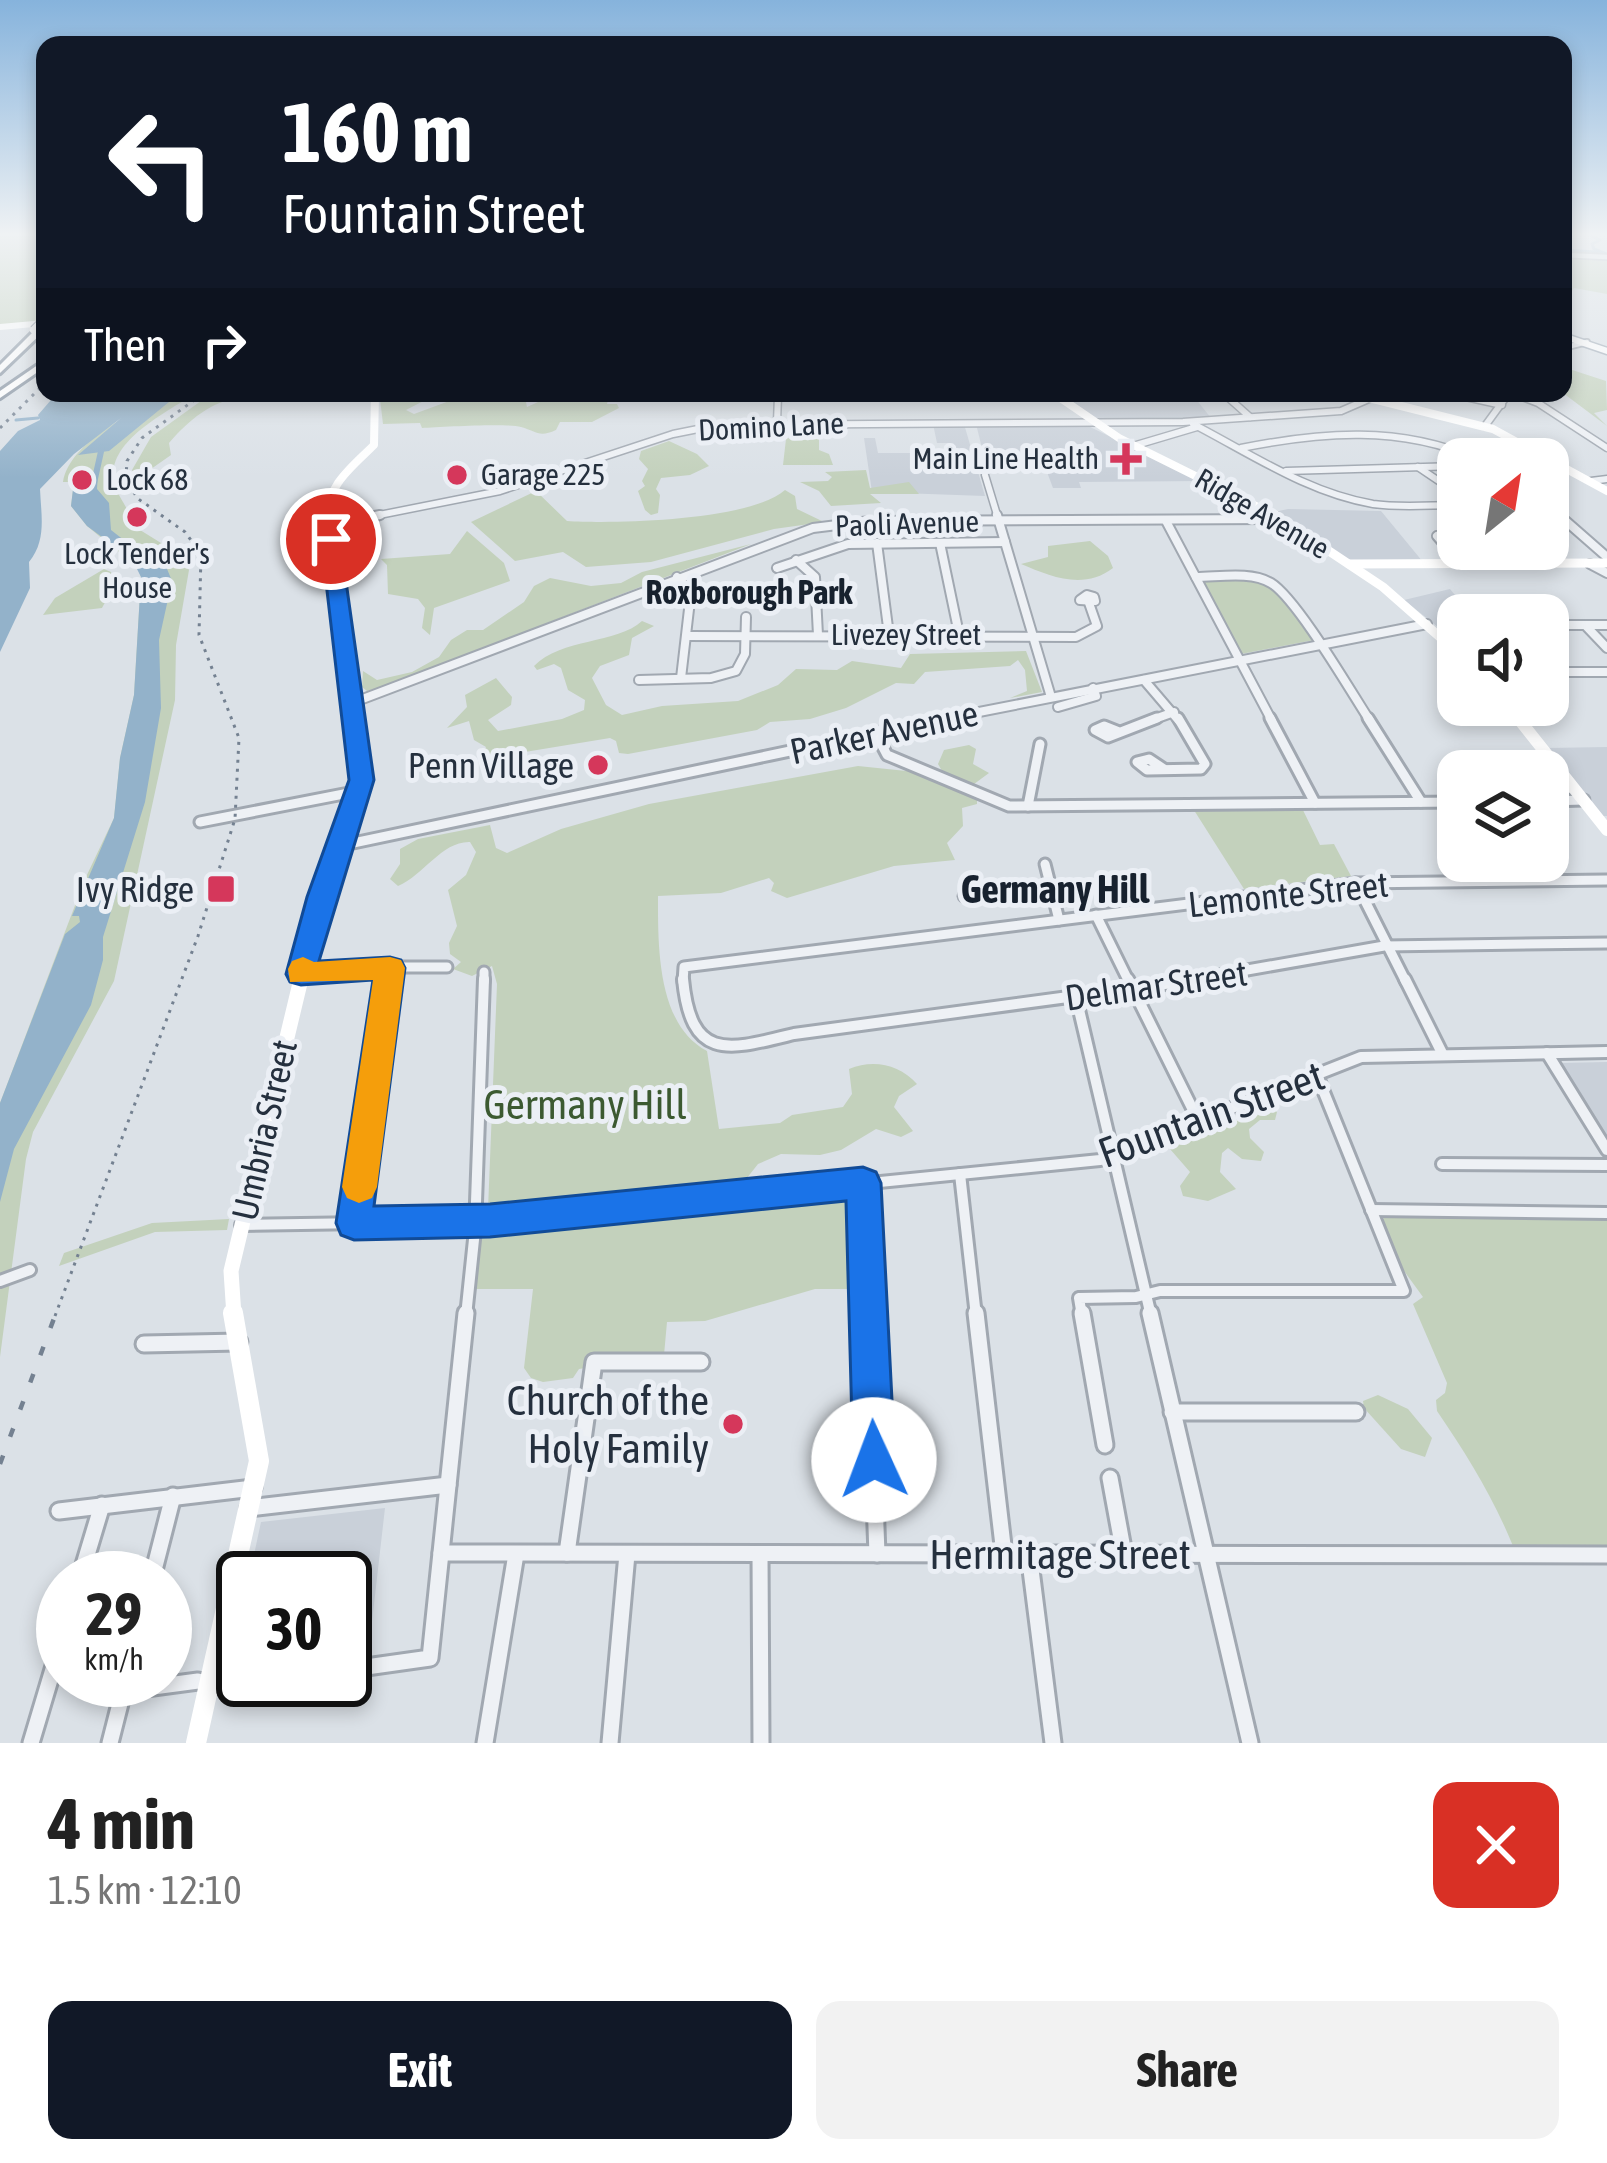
<!DOCTYPE html>
<meta charset="utf-8">
<style>
:root{--surface:#fff;--page:#f2f2f2;--text:#222;--muted:#767676;--accent:#111827}
body{margin:0;font-family:"Asap Condensed",sans-serif;background:var(--page);color:var(--text);height:100vh;display:flex;flex-direction:column;font-size:45px;white-space:nowrap}
*{box-sizing:border-box;margin:0}
p{font-size:39px;color:var(--muted)}
.icon{flex:none;width:66px;height:66px;fill:none;stroke:currentColor;stroke-width:2;stroke-linecap:round;stroke-linejoin:round}
.map{position:relative;height:1743px;overflow:hidden}
.panel{display:flex;flex-direction:column;background:var(--surface);flex:1}
.panel>*{flex:none}
.guide{position:absolute;left:36px;top:36px;width:1536px;height:366px;border-radius:24px;box-shadow:0 6px 18px #0003;background:#111827;color:#fff;overflow:hidden}
.needle{width:78px;rotate:30deg}
.tools{position:absolute;left:1437px;top:438px;display:grid;gap:24px}
.tools a{display:grid;place-items:center;width:132px;height:132px;border-radius:24px;background:var(--surface);box-shadow:0 6px 18px #0003;font-size:60px}
.speed{position:absolute;left:36px;top:1551px;display:flex;gap:24px;font-size:60px;font-weight:700;text-align:center}
.speed>*{display:grid;place-content:center;width:156px;height:156px;border-radius:50%;background:var(--surface);box-shadow:0 6px 18px #0003;line-height:1}
.speed small{font-size:30px;font-weight:400}
.speed .limit{border:6px solid #111;border-radius:18px;background:#fff;color:#111}
.pin{position:absolute;display:grid;place-items:center;width:102px;height:102px;color:#fff;margin:-51px;border:6px solid #fff;border-radius:50%;box-shadow:0 3px 12px #0007}
.me{position:absolute;width:132px;margin:-66px;rotate:358deg;stroke-linejoin:round;filter:drop-shadow(0 0 9px #0008)}
.turn{display:flex;align-items:center;gap:42px;height:252px;padding:0 48px;font-size:54px}
.turn .icon{width:156px;height:156px;stroke-width:2.5}
.turn b{display:block;font-size:84px;line-height:102px}
.then{display:flex;align-items:center;height:114px;padding:0 48px;background:#0003;gap:24px;font-size:45px}
.round{display:grid;place-items:center;flex:none;width:126px;height:126px;border-radius:24px;background:var(--page)}
.overview{display:flex;align-items:center;justify-content:space-between;height:204px;padding:0 48px}
h1{font-size:72px;font-weight:700;line-height:90px}
.primary-button{display:flex;gap:24px;margin-top:auto;padding:24px 48px}
.primary-button a{flex:1;height:138px;border-radius:24px;background:var(--accent);color:#fff;font-size:48px;font-weight:700;line-height:138px;text-align:center}
.primary-button a+a{background:var(--page);color:var(--text)}
.map>svg:first-child{display:block}
.built{fill:#c9d0d9}
.green{fill:#c3d1bc}
.water{fill:#93b2ca}
.lines{fill:none;stroke-linecap:round;stroke-linejoin:round}
.stream{stroke:#93b2ca;stroke-width:3}
.canal{stroke:#93b2ca;stroke-width:6}
.street-far5-casing{stroke:#a1a8b1;stroke-width:8}
.street-far4-casing{stroke:#a1a8b1;stroke-width:9}
.street-far3-casing{stroke:#a1a8b1;stroke-width:12}
.street-far2-casing{stroke:#a1a8b1;stroke-width:15}
.street-far1-casing{stroke:#a1a8b1;stroke-width:16}
.street-casing{stroke:#a1a8b1;stroke-width:21}
.primary-casing{stroke:#9aa6b3;stroke-width:9}
.highway-casing{stroke:#828f9e;stroke-width:6}
.street-far5{stroke:#eef1f5;stroke-width:4.5}
.street-far4{stroke:#eef1f5;stroke-width:6}
.street-far3{stroke:#eef1f5;stroke-width:8}
.street-far2{stroke:#eef1f5;stroke-width:9}
.street-far1{stroke:#eef1f5;stroke-width:10}
.street{stroke:#eef1f5;stroke-width:15}
.secondary-far5{stroke:#fff;stroke-width:6}
.secondary-far4{stroke:#fff;stroke-width:8}
.secondary-far3{stroke:#fff;stroke-width:9}
.secondary-far2{stroke:#fff;stroke-width:12}
.secondary-far1{stroke:#fff;stroke-width:15}
.secondary{stroke:#fff;stroke-width:20}
.primary{stroke:#fff;stroke-width:6}
.highway{fill:#fff;fill-rule:evenodd}
.rail-far1{stroke:#748191;stroke-width:3;stroke-dasharray:3 6;stroke-linecap:butt}
.rail{stroke:#748191;stroke-width:4.5;stroke-dasharray:9 20;stroke-linecap:butt}
.highway-bridge-casing{stroke:#828f9e;stroke-width:10;stroke-linecap:butt}
.highway-bridge{stroke:#fff;stroke-width:8}
.route{fill:#1a73e8;stroke:#114b97;stroke-width:3}
.slow{fill:#f59e0b}
.poi-dot{fill:#d5375b;stroke:#ebeff5;stroke-width:4.5}
.labels{text-anchor:middle;stroke-width:10;stroke-linejoin:round;paint-order:stroke}
.far-street-label{font-size:30px;fill:#25303e;stroke:#ebeff5}
.far-poi-label{font-size:30px;fill:#25303e;stroke:#ebeff5;text-anchor:start}
.far-neighbourhood-label{font-size:33px;font-weight:bold;fill:#17212e;stroke:#ebeff5}
.street-label{font-size:36px;fill:#25303e;stroke:#ebeff5}
.poi-label{font-size:36px;fill:#25303e;stroke:#ebeff5;text-anchor:end}
.neighbourhood-label{font-size:39px;font-weight:bold;fill:#17212e;stroke:#ebeff5}
.near-park-label{font-size:42px;fill:#3c5a31;stroke:#ebeff5}
.near-street-label{font-size:42px;fill:#25303e;stroke:#ebeff5}
.near-poi-label{font-size:42px;fill:#25303e;stroke:#ebeff5;text-anchor:end}
</style>
<div class="map">
<svg width="1607" height="1743" viewBox="0 0 1607 1743">
<rect width="100%" height="100%" fill="#dbe1e7"/>
<g class="built">
<path d="M1057,393H1191L1211,418L1093,420Z"/>
<path d="M933,424H964L985,496L872,492L864,438H875L878,453H952L950,443H937Z"/>
<path d="M976,424L1086,425L1202,481L1079,482L1081,488H1053L1044,464L985,460Z"/>
<path d="M1288,509L1381,511L1423,562L1349,561L1274,512Z"/>
<path d="M1450,589L1471,615H1458V630L1443,631L1404,600Z"/>
<path d="M1607,747V816H1603L1548,748Z"/>
<path d="M1607,1062V1139L1561,1063Z"/>
<path d="M385,1508L369,1648L345,1651V1578H249L261,1522Z"/>
</g>
<g class="green">
<path d="M0,234H45V314L38,322L0,326Z"/>
<path d="M1563,256L1607,257V294L1574,288L1563,303Z"/>
<path d="M1563,367L1606,381L1607,410L1594,413L1607,426L1563,393Z"/>
<path d="M169,393H196C169,411 106,441 114,481C117,498 130,507 132,525L182,556L189,570L176,645L175,700L114,981L33,1132L26,1159L0,1357V1103L85,879L114,818L120,758L134,695L141,577L138,568L87,526L71,506L74,482H63C70,441 134,412 169,393Z"/>
<path d="M212,393L242,397C211,401 189,420 169,443L171,455L151,469L147,485H137L132,470L151,437Z"/>
<path d="M391,393H439L406,410L414,414L471,393H545L526,402L527,407L558,393H610L607,404H617L619,408L592,422H560L556,430C539,438 536,431 521,427C506,423 442,427 422,428L420,423L383,424L380,399Z"/>
<path d="M819,427V450L829,454L833,465H783L786,439Z"/>
<path d="M669,441L697,454L709,466L690,475L661,478L656,489L660,495L658,513L651,515L645,510L638,491L645,486L642,481L648,469L639,459L641,451Z"/>
<path d="M866,470L870,488L909,482L919,494H870L881,503L831,506L819,491L800,482L828,481L832,477L825,472Z"/>
<path d="M785,490L795,496L797,509L824,522L774,529L651,562L586,567L563,552L515,561L471,522L536,491L567,521C614,524 749,521 785,490Z"/>
<path d="M467,531L504,563L510,581L434,608L430,635L422,628L425,608L418,599L388,594L387,565L381,559L450,554Z"/>
<path d="M1090,541L1108,556L1113,568C1083,591 1050,576 1021,564L1048,557V546Z"/>
<path d="M751,544L385,686L367,691L362,687L363,671L377,680L412,672L439,657L451,640L467,630H483L524,602L534,586L550,578L591,586L621,583L642,572Z"/>
<path d="M104,569L111,572L113,587L102,608L43,615L55,598Z"/>
<path d="M1251,579L1271,586L1314,640L1241,654L1201,581Z"/>
<path d="M642,621L654,626L632,638L629,655L600,666L592,678L606,705L622,715L662,706L738,701L778,685L796,669L837,670L852,661L901,668L910,654L1026,651L1042,692L1010,698L1027,691L1025,670L1018,660L1010,666L925,672L914,684L896,683L846,708L810,719L770,722L757,730L628,754L619,753L616,741L610,738L489,758L482,755L486,747L474,740L469,721L447,728L467,707L465,695L496,678L512,697L511,705L488,720L498,731L562,719L584,710L585,700L568,690L561,668L554,664L537,670L534,666C561,638 617,644 642,621Z"/>
<path d="M969,745L976,749L973,764L989,773L970,787L945,776L938,764L944,750Z"/>
<path d="M858,766L916,772L977,799V804L962,808L963,826L947,843L955,860L894,866L787,898L771,891L774,883L769,878L721,893L658,896C658,946 657,1025 707,1051L719,1129L780,1123L792,1115L843,1107L852,1094L849,1069C873,1059 899,1064 917,1084L899,1096L894,1107L913,1131L901,1137L876,1129L841,1150L820,1155L781,1154L758,1164L743,1183L551,1208L488,1210L497,984L492,966L472,976L453,969L461,962L450,954L449,943L457,926L448,890L466,875L476,852L470,842C442,841 424,875 398,886L390,879L400,864V849L418,839L490,825L496,848L507,853L561,829L649,804Z"/>
<path d="M1301,806L1320,845L1334,844L1351,876L1244,889L1192,807Z"/>
<path d="M1270,1106L1277,1112L1275,1120H1260L1249,1129L1250,1138L1264,1152L1261,1161L1242,1159L1228,1148L1222,1153L1220,1172L1236,1189L1208,1201L1183,1196L1180,1186L1190,1172L1170,1149L1174,1142L1244,1111Z"/>
<path d="M855,1190L859,1194L863,1289H815L705,1321L667,1322L664,1355L579,1369L573,1378L543,1382L531,1378L524,1368L533,1289H476L481,1232L487,1227Z"/>
<path d="M1385,1217L1607,1219V1546H1513C1493,1497 1467,1455 1437,1411L1436,1400L1445,1393L1447,1383L1413,1304L1423,1297L1399,1264L1382,1220Z"/>
<path d="M229,1219L227,1230L155,1232L59,1266L64,1253L152,1223Z"/>
<path d="M1378,1395L1408,1409L1432,1438L1425,1457L1401,1449L1364,1408L1363,1401Z"/>
</g>
<g class="water">
<path d="M57,393H180L109,451L78,455L121,418L74,454L40,489C41,515 47,540 29,562L30,588L0,652V451L18,431L40,420L38,415Z"/>
<path d="M98,473L97,489L109,503L111,530L148,559L165,564L172,581L159,640L161,708L145,802L103,937V960L91,1005L14,1149L0,1202V1103L65,934L80,922L79,916H72L114,818L120,758L134,695L141,577L132,559L87,526L71,506L74,481L88,479L89,491Z"/>
</g>
<g class="lines">
<g class="stream">
<path d="M1587,234L1600,240L1592,244L1594,249L1607,254"/>
<path d="M1563,250L1597,252"/>
<path d="M16,420L38,418"/>
</g>
<path class="canal" d="M94,483L102,447"/>
<g class="street-far5-casing">
<g id="street-far5">
<path d="M1563,255L1607,257"/>
<path d="M1563,348L1587,342"/>
</g>
</g>
<g class="street-far4-casing">
<g id="street-far4">
<path d="M1223,393L1250,417"/>
<path d="M1448,393L1502,405"/>
<path d="M1512,393L1538,403L1607,448"/>
<path d="M777,422L778,396H1057"/>
<path d="M1193,424C1251,454 1308,493 1373,504C1401,508 1430,505 1458,505"/>
<path d="M1485,426L1509,393"/>
<path d="M1133,446L1197,427"/>
<path d="M1241,448C1321,432 1400,425 1477,459"/>
<path d="M1418,467L1458,494"/>
<path d="M1286,471L1458,466"/>
<path d="M985,475L998,518"/>
<path d="M1591,481L1607,479"/>
<path d="M1548,505L1563,518"/>
<path d="M364,518L500,491L673,434L718,425L1183,422L1341,411L1371,398"/>
</g>
</g>
<g class="street-far3-casing">
<g id="street-far3">
<path d="M997,515L1051,697"/>
<path d="M1559,515L1607,557"/>
<path d="M1166,521L1272,721"/>
<path d="M329,525L380,515"/>
<path d="M1437,536L1461,564"/>
<path d="M877,543L889,635"/>
<path d="M940,543L959,634"/>
<path d="M1521,549L1535,564"/>
<path d="M796,560L815,577L818,635"/>
<path d="M1590,564L1607,573"/>
<path d="M777,568L848,544L1005,542"/>
<path d="M677,577L691,592L681,678"/>
<path d="M1196,577C1219,577 1251,571 1271,583C1297,599 1351,692 1370,721"/>
<path d="M1087,595L1094,597L1095,601L1080,600Z"/>
<path d="M1548,625H1607"/>
<path d="M1586,626L1607,648"/>
<path d="M687,636L1076,637L1097,626L1089,603"/>
<path d="M1548,672H1607"/>
<path d="M639,680L711,678L736,671L745,654L746,617"/>
<path d="M1144,680L1179,721"/>
<path d="M352,703L813,528L870,521L1280,519"/>
<path d="M1058,707L1096,696L1093,688"/>
<path d="M933,721L1427,624"/>
<path d="M1149,721L1174,712"/>
</g>
</g>
<g class="street-far2-casing">
<g id="street-far2">
<path d="M1270,718L1315,803"/>
<path d="M1368,718L1421,802"/>
<path d="M1119,732L1104,726L1095,730L1108,737L1157,718"/>
<path d="M876,734L887,755L1009,806L1458,802"/>
<path d="M1164,769L1149,759L1137,762L1147,770L1201,769L1205,764L1178,718"/>
<path d="M1548,801L1584,800"/>
<path d="M1028,806L1040,744"/>
<path d="M200,822L359,791"/>
<path d="M339,846L947,718"/>
<path d="M1045,864L1059,920"/>
<path d="M1356,883L1406,982"/>
<path d="M964,896L1050,886"/>
<path d="M1096,915L1129,982"/>
<path d="M301,974L368,967H447"/>
<path d="M388,982L390,968"/>
<path d="M484,982V972"/>
<path d="M683,982L684,967L1356,883L1607,880"/>
<path d="M1179,982L1384,946L1607,943"/>
</g>
</g>
<g class="street-far1-casing">
<g id="street-far1">
<path d="M683,979C691,1063 729,1050 794,1034L1202,979"/>
<path d="M1128,979L1199,1122"/>
<path d="M1405,979L1443,1055"/>
<path d="M1076,997L1151,1316"/>
<path d="M1547,1053L1607,1150"/>
<path d="M1442,1164L1607,1165"/>
<path d="M960,1174L976,1316"/>
<path d="M863,1183L868,1316"/>
<path d="M1371,1210L1607,1213"/>
<path d="M354,1223L388,979"/>
<path d="M241,1225L490,1221L1100,1160L1361,1057L1607,1052"/>
<path d="M0,1281L30,1270"/>
<path d="M466,1316L475,1230L484,979"/>
<path d="M1082,1316L1079,1298L1136,1297L1160,1291H1404L1317,1075"/>
</g>
</g>
<g class="street-casing">
<g id="street">
<path d="M868,1313L877,1554"/>
<path d="M976,1313L1004,1554"/>
<path d="M1082,1313L1105,1445"/>
<path d="M1150,1313L1250,1743"/>
<path d="M144,1344L239,1342"/>
<path d="M1172,1412H1356"/>
<path d="M1110,1478L1124,1554"/>
<path d="M249,1508L448,1485"/>
<path d="M59,1511L253,1488"/>
<path d="M441,1553L1607,1555"/>
<path d="M567,1553L594,1362H701"/>
<path d="M760,1554L761,1743"/>
<path d="M1029,1554L1053,1743"/>
<path d="M80,1578L102,1505"/>
<path d="M152,1578L173,1496"/>
<path d="M345,1670L430,1658L466,1313"/>
<path d="M123,1691L198,1681L221,1686L266,1680"/>
<path d="M31,1743L63,1636"/>
<path d="M110,1743L126,1680"/>
<path d="M485,1743L516,1554"/>
<path d="M610,1743L627,1554"/>
</g>
</g>
<g class="primary-casing">
<path id="primary" d="M1563,336L1607,351"/>
</g>
<g class="highway-casing">
<g id="highway">
<path d="M42,323H45V330L0,373V365Z"/>
<path d="M45,360V367L0,398V391Z"/>
</g>
</g>
<use href="#street-far5" class="street-far5"/>
<use href="#street-far4" class="street-far4"/>
<use href="#street-far3" class="street-far3"/>
<use href="#street-far2" class="street-far2"/>
<use href="#street-far1" class="street-far1"/>
<use href="#street" class="street"/>
<path class="secondary-far5" d="M0,327L45,323"/>
<g class="secondary-far4">
<path d="M1053,393L1119,438L1280,518"/>
<path d="M1349,393L1493,429L1607,491"/>
<path d="M329,518C325,486 353,466 374,445L375,393"/>
</g>
<g class="secondary-far3">
<path d="M328,515L353,721"/>
<path d="M1275,515L1383,587L1458,653"/>
<path d="M1349,564L1607,563"/>
<path d="M1507,705L1520,721"/>
</g>
<g class="secondary-far2">
<path d="M1518,718L1607,830"/>
<path d="M300,982L317,912L361,784L353,718"/>
</g>
<path class="secondary-far1" d="M234,1316L231,1271L301,979"/>
<path class="secondary" d="M196,1743L259,1461L233,1313"/>
<use href="#primary" class="primary"/>
<use href="#highway" class="highway"/>
<g class="rail-far1">
<path d="M0,428L45,383"/>
<path d="M55,1316L198,936L235,819L239,738L199,635L201,554L185,532L137,498L126,477L127,461L142,438L204,393"/>
</g>
<path class="rail" d="M0,1464L56,1313"/>
<g class="highway-bridge-casing">
<path id="highway-bridge" d="M34,330L45,319"/>
</g>
<use href="#highway-bridge" class="highway-bridge"/>
</g>
<linearGradient id="sky" x2="0" y2="1"><stop stop-color="#86b3dc"/><stop offset="0.49" stop-color="#eff2f4"/><stop offset="1" stop-color="#eff2f4" stop-opacity="0"/></linearGradient>
<rect width="1607" height="478" fill="url(#sky)"/>
<path class="route" d="M331,533L340,539L374,780L319,961L390,957L401,960L405,968L374,1206L490,1204L863,1167L876,1172L881,1183L895,1460L889,1475L874,1481L859,1475L853,1460L846,1201L490,1237L354,1240L341,1235L336,1223L373,980L301,985L290,982L286,974L307,897L349,780L321,539Z"/>
<path class="slow" d="M303,957L314,962L390,957L401,960L405,968L377,1187L372,1198L359,1203L347,1198L342,1187L373,980L290,982L288,969L292,961Z"/>
<g class="poi-dot">
<path d="M1120 441h12v12h12v12h-12v12h-12v-12h-12v-12h12z"/>
<circle cx="457" cy="475" r="12"/>
<circle cx="82" cy="480" r="12"/>
<circle cx="137" cy="517" r="12"/>
<circle cx="598" cy="765" r="12"/>
<rect x="206" y="874" width="30" height="30" rx="6"/>
<circle cx="733" cy="1424" r="12"/>
</g>
<g class="labels">
<g class="far-street-label">
<text transform="translate(771 427) rotate(-3)" y="10">Domino Lane</text>
<text transform="translate(1262 514) rotate(30)" y="10">Ridge Avenue</text>
<text transform="translate(907 524) rotate(-2)" y="10">Paoli Avenue</text>
<text x="906" y="645">Livezey Street</text>
</g>
<g class="far-poi-label">
<text x="1099" y="469" text-anchor="end">Main Line Health</text>
<text x="481" y="485">Garage 225</text>
<text x="106" y="490">Lock 68</text>
<text x="137" y="564" text-anchor="middle">Lock Tender's<tspan x="137" dy="34">House</tspan></text>
</g>
<g class="far-neighbourhood-label">
<text x="749" y="604">Roxborough Park</text>
</g>
<g class="street-label">
<text transform="translate(884 732) rotate(-12)" y="13">Parker Avenue</text>
<text transform="translate(1288 894) rotate(-6)" y="13">Lemonte Street</text>
<text transform="translate(1156 985) rotate(-8)" y="13">Delmar Street</text>
<text transform="translate(264 1130) rotate(-77)" y="13">Umbria Street</text>
</g>
<g class="poi-label">
<text x="574" y="778">Penn Village</text>
<text x="194" y="902">Ivy Ridge</text>
</g>
<g class="neighbourhood-label">
<text x="1055" y="903">Germany Hill</text>
</g>
<g class="near-park-label">
<text x="585" y="1119">Germany Hill</text>
</g>
<g class="near-street-label">
<text transform="translate(1211 1114) rotate(-20)" y="15">Fountain Street</text>
<text x="1060" y="1569">Hermitage Street</text>
</g>
<g class="near-poi-label">
<text x="709" y="1415">Church of the<tspan x="709" dy="48">Holy Family</tspan></text>
</g>
</g>
</svg>
<div class="tools">
<a><svg class="needle" viewBox="-14 -14 28 28"><path d="M0-13l5 13h-10z" fill="#e53935"/><path d="M0 13l5-13h-10z" fill="#767676"/></svg></a>
<a><svg class="icon" aria-label="sound" viewBox="0 0 24 24"><path d="M4 9h4l5-4v14l-5-4H4zM17 9q2 3 0 6"/></svg></a>
<a><svg class="icon" aria-label="layers" viewBox="0 0 24 24"><path d="M12 4l9 5-9 5-9-5zM3 14l9 5 9-5"/></svg></a>
</div>
<div class="speed"><div>29<small>km/h</small></div><div class="limit">30</div></div>
<div class="pin" style="left:331px;top:539px;background:#d93025"><svg class="icon" aria-label="arrive" viewBox="0 0 24 24"><path d="M6 21V4h12l-3 4 3 4H6"/></svg></div>
<svg class="me" style="left:874px;top:1460px" viewBox="-20 -20 40 40"><circle r="19" fill="#fff"/><path d="M0-13L10 11 0 6-10 11z" fill="#1a73e8"/></svg>
<div class="guide">
<div class="turn"><svg class="icon" aria-label="left" viewBox="0 0 24 24"><path d="M17 20v-9H6M10 6l-5 5 5 5"/></svg><div><b>160 m</b>Fountain Street</div></div>
<div class="then">Then<svg class="icon" aria-label="right" viewBox="0 0 24 24"><path d="M7 20v-9h11M14 6l5 5-5 5"/></svg></div>
</div>
</div>
<section class="panel">
<div class="overview"><div><h1>4 min</h1><p>1.5 km · 12:10</p></div><a class="round" style="background:#d93025;color:#fff"><svg class="icon" aria-label="close" viewBox="0 0 24 24"><path d="M6 6l12 12M18 6L6 18"/></svg></a></div>
<div class="primary-button"><a>Exit</a><a>Share</a></div>
</section>
